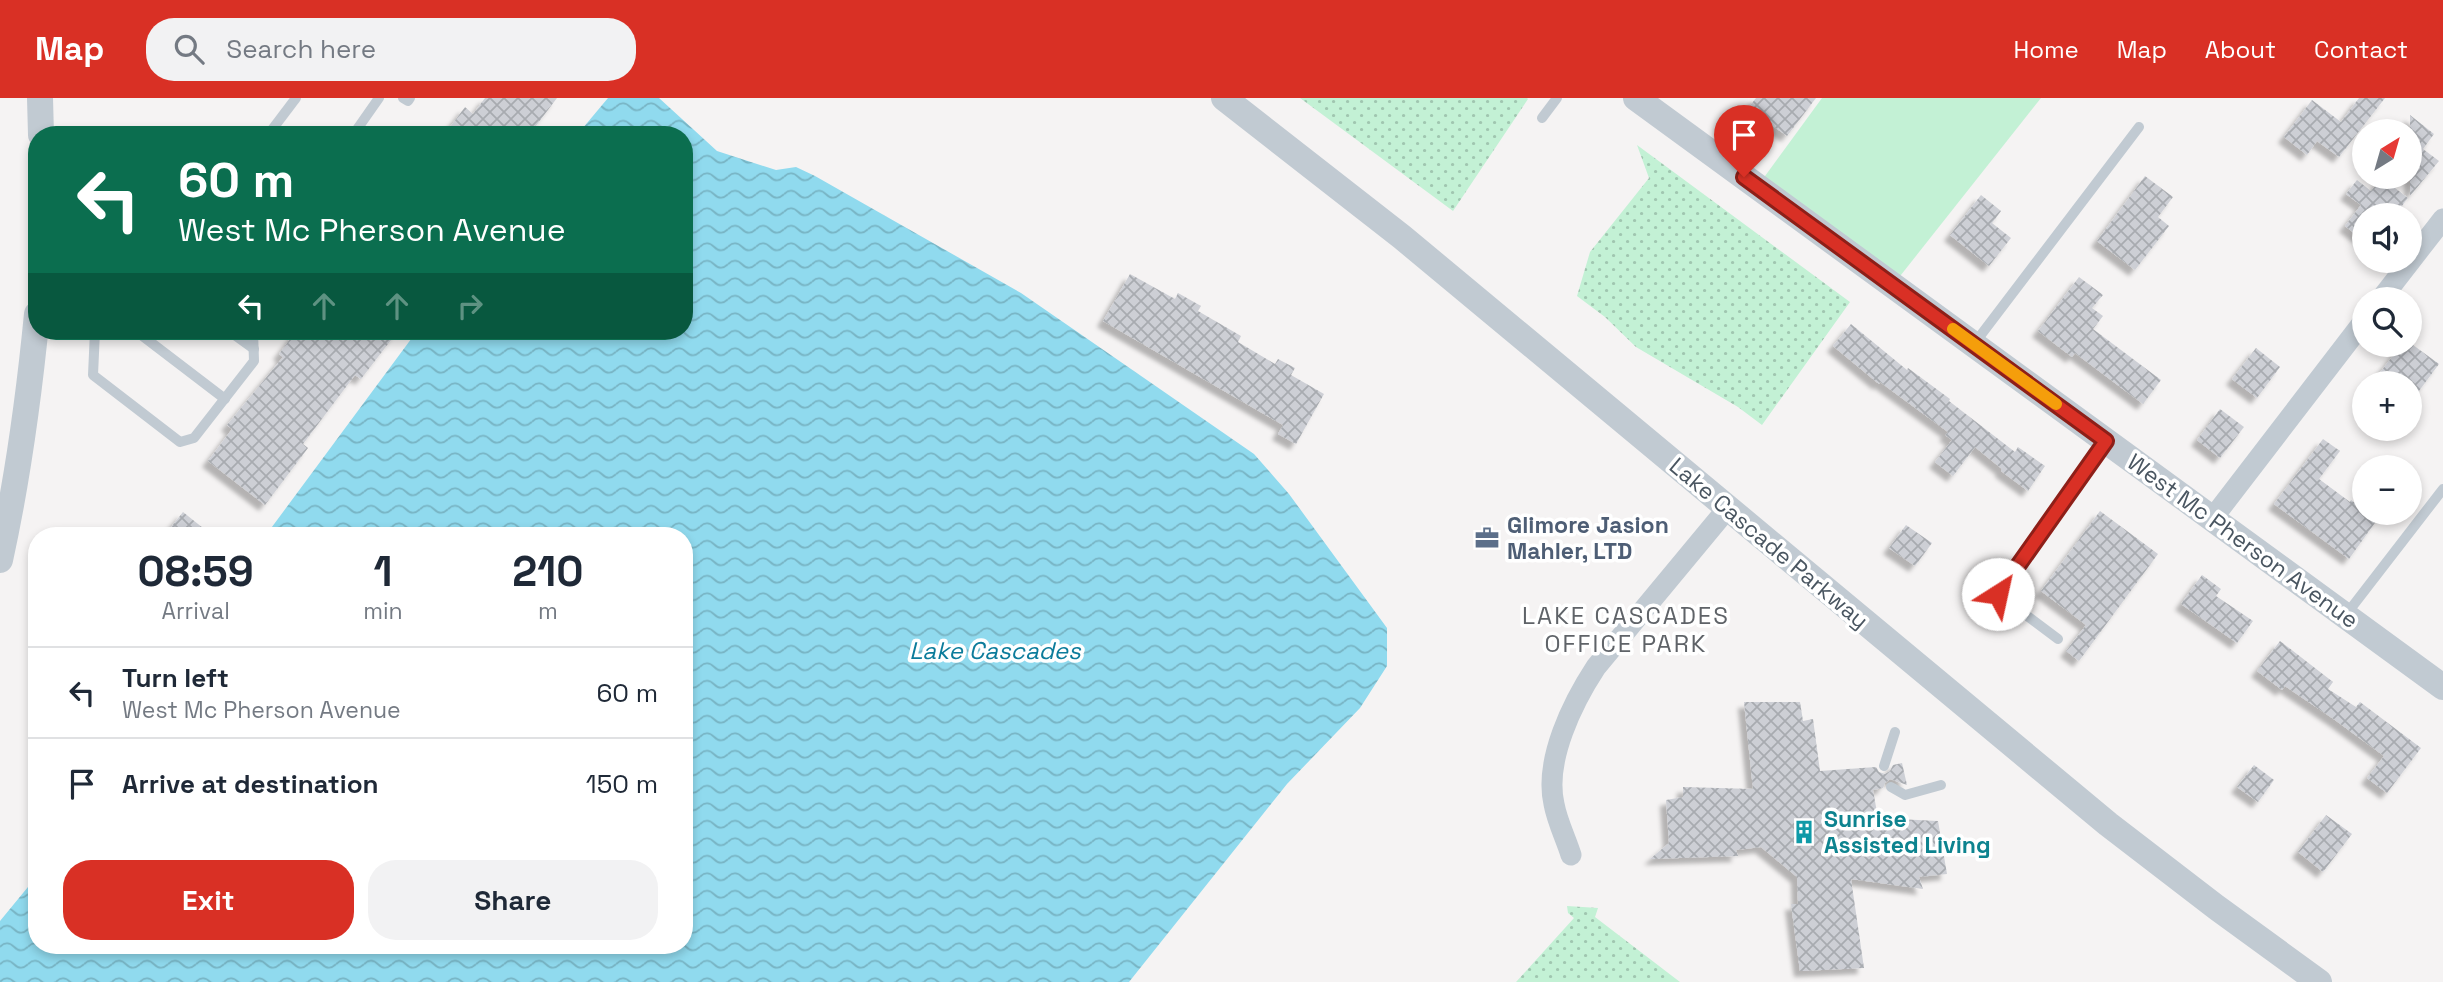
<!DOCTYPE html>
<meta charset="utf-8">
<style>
:root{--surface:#fff;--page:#f2f2f3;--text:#1f2937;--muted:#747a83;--line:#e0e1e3;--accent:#d93025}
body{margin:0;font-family:"Space Grotesk",sans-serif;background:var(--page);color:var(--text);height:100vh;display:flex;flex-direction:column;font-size:26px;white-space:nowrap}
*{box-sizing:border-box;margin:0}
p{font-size:23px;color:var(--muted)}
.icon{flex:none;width:38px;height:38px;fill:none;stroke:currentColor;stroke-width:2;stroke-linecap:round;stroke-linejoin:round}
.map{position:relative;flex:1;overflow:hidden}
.panel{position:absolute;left:28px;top:429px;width:665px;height:427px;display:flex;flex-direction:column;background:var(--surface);border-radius:28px;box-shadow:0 4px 10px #0003}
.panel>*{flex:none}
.top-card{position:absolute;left:28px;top:28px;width:665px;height:214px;border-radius:28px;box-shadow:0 4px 10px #0003;background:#0b6e4f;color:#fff;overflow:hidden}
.needle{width:46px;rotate:37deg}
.tools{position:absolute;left:2352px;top:21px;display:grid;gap:14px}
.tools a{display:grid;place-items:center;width:70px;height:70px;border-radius:50%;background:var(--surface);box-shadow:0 4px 10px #0003;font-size:35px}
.pin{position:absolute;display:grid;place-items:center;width:60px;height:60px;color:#fff;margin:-72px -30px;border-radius:50% 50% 50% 0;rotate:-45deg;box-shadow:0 0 7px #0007}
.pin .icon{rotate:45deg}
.me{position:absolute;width:77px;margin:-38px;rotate:35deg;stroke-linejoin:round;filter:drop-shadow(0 0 5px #0008)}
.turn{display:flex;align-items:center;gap:24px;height:147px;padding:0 35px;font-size:32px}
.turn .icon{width:91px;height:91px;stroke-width:2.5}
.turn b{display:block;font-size:49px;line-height:60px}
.lanes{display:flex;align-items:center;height:66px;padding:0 35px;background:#0003;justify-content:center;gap:35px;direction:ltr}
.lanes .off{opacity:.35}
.eta{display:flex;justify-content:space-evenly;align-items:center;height:119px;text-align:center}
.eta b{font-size:42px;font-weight:700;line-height:49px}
.button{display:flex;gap:14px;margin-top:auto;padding:14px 35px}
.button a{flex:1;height:80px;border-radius:28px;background:var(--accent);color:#fff;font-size:28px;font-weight:700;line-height:80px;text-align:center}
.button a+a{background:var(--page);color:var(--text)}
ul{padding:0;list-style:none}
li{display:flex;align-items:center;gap:21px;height:91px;padding:0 35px;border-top:2px solid var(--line)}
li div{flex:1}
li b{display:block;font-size:26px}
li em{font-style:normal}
header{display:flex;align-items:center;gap:42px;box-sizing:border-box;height:98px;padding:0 35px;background:var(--accent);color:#fff}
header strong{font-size:33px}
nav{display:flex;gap:38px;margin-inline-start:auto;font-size:24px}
.search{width:490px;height:63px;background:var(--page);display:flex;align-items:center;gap:18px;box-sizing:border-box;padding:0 24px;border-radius:28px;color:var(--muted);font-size:26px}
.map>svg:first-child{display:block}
.grass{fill:url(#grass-dots)}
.green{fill:#c3f1d5}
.water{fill:url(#water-waves)}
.building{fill:url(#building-cross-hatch);filter:url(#shadow)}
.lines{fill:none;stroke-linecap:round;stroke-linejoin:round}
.service{stroke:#c1cad2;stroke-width:10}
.minor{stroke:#c1cad2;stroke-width:21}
.tertiary{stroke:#c1cad2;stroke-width:26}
.route-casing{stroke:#8d1f18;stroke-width:18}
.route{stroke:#d93025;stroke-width:12}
.slow{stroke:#f59e0b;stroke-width:12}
.labels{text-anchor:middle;stroke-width:7;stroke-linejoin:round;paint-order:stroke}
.service-label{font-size:23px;font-weight:bold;fill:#4e5e75;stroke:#fff;text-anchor:start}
.street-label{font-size:23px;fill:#4a5661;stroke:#fff}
.culture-label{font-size:23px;font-weight:bold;fill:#0d838f;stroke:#fff;text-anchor:start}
.neighbourhood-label{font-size:24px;letter-spacing:2px;fill:#5f6368;stroke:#fff}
.water-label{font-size:24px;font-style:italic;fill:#0c7c9b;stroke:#fff}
</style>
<header>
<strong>Map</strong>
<div class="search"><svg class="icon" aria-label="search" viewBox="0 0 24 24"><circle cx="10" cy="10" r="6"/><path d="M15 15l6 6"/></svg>Search here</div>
<nav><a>Home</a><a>Map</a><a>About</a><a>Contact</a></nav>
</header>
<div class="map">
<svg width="2443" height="884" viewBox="0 0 2443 884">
<defs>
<pattern id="grass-dots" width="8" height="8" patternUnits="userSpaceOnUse" patternTransform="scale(1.75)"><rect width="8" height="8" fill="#c3f1d5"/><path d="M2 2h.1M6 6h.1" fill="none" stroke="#a0c6b0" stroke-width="1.8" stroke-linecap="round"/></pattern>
<pattern id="water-waves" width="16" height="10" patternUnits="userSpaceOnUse" patternTransform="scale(1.75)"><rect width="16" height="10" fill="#90daee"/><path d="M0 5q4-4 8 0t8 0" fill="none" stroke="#78b4c4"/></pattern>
<pattern id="building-cross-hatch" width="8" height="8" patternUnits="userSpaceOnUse" patternTransform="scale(1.75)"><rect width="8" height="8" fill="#cdcfd5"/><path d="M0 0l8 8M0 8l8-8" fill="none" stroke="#a8abb0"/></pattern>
<filter id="shadow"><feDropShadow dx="-6" dy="6" stdDeviation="2" flood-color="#0004"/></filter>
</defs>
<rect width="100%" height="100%" fill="#f5f3f3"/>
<g class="grass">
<path d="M1300,0H1527L1528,1L1453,113Z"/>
<path d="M1637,47L1850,204L1762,327L1738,309L1636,249L1605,219L1577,198L1590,154L1649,80Z"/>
<path d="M1567,808L1598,810L1595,819L1680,884H1516L1574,820L1568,815Z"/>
</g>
<path class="green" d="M1822,0H2041L1893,187L1757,89Z"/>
<path class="water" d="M608,0H659L717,53L776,72L796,69L815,78L1021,195L1254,356L1289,396L1387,530V568L1360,610L1287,686L1129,884H0V823L37,778V847H684V438L266,437L417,233H684V37H577Z"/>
<g class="building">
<path d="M485,0H557L529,37H444L465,9L473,16Z"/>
<path d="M1756,0H1816L1787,38L1748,10Z"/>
<path d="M2359,0H2385L2339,59L2317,43L2307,57L2284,39L2312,2L2341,24Z"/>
<path d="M2410,17L2434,36L2423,51L2439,63L2410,98Z"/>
<path d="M2145,78L2173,99L2158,119L2169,128L2135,172L2097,143Z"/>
<path d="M2382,80L2408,100L2395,117H2364V143L2345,128L2361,107L2346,96L2357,82L2371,93Z"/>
<path d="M1981,97L2001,113L1992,125L2011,140L1989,168L1950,137Z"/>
<path d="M1130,176L1175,201L1178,195L1201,208L1198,213L1241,238L1238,244L1275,266L1278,261L1295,270L1291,277L1324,296L1296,346L1278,336L1283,327L1103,223Z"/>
<path d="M2079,179L2103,197L2092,210L2103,218L2093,231L2161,282L2143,306L2075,255L2072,259L2038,233Z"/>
<path d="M1851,226L1907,272L1908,270L1950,301L1949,303L2015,354L2018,349L2045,368L2028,393L2001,373L2002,371L1975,349L1953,378L1935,364L1952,342L1945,337L1948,334L1880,284L1879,286L1833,248Z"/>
<path d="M296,233H398L361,281L355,277L303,346L308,350L265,407L208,363L232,331L227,327L283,259L279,256Z"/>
<path d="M2401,247H2413L2439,266L2410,305V285H2372Z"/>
<path d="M2256,250L2280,269L2257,300L2232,281Z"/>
<path d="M2220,311L2244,329L2220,360L2197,342Z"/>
<path d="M2323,341L2340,353L2319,381L2350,404L2351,402L2364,412V415H2382L2349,461L2274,406Z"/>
<path d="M2100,413L2158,456L2079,563L2066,553L2086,527L2041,493Z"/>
<path d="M183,414L213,438H164Z"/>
<path d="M1906,427L1932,445L1915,468L1889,450Z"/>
<path d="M2202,477L2221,491L2216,498L2253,523L2237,545L2181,506Z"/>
<path d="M2280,543L2333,584L2328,591L2356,609L2360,604L2421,650L2387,695L2367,680L2384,658L2335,622L2285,588L2282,592L2257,573Z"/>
<path d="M1744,604H1800L1803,623L1813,621L1820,673L1876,669L1879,674L1885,676L1890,673L1893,667L1902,665L1907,687L1890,681L1885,685L1883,690L1873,692L1878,720L1938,723L1947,776L1919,779L1923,791L1851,781L1864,870L1800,873L1791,806H1798L1797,779L1761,749L1736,752L1738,758L1650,761L1669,745L1666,702L1683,699V689L1753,691Z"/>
<path d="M2254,667L2274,682L2258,704L2237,689Z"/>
<path d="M2326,717L2352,736L2323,774L2298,754Z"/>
</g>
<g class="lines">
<g class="service">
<path d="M403,0L408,3L410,0"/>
<path d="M1542,20L1557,0"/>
<path d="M268,37L296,0"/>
<path d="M353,37L379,0"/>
<path d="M95,233L93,277L180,344L194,340L254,263L253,233"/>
<path d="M136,233L225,301"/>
<path d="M229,233L254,251"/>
<path d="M1974,246L2139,29"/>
<path d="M2345,518L2443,391"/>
<path d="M2058,541L1998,496L2106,343"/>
<path d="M1884,668L1895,634"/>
<path d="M1891,689L1905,697L1941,687"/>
</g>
<g class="minor">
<path d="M2381,201L2443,121"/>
<path d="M2212,421L2364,223"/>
<path d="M1571,757C1566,741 1557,723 1554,706C1544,662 1573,604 1596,569L1727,411"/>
</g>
<g class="tertiary">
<path d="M40,0L41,37"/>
<path d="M1224,0L1402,139L2108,726L2216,809L2319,884"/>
<path d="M1636,0L2443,589"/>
<path d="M0,462C18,380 29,298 37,216"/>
</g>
</g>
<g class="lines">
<g class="route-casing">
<path id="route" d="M1744,79L2106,343L1998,496"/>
</g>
<use href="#route" class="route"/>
<path class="slow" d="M1953,231L2056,306"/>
</g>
<defs>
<g id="office-bare" transform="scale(1.89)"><path d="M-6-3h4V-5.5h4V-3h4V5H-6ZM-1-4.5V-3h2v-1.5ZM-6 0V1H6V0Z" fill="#5c6f8a" stroke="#fff" stroke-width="2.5" paint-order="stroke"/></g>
<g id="building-bare" transform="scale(1.89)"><path d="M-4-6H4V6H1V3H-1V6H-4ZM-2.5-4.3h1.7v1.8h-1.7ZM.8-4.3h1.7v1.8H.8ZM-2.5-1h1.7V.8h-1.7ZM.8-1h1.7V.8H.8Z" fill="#0f9aa8" stroke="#fff" stroke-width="2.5" paint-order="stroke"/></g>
</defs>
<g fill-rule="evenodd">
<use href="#office-bare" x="1487" y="440"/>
<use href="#building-bare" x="1804" y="734"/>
</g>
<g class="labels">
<g class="service-label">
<text x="1507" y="435">Glimore Jasion<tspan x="1507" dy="26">Mahler, LTD</tspan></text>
</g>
<g class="street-label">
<text transform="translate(2243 443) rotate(36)" y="8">West Mc Pherson Avenue</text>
<text transform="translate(1769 445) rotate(40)" y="8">Lake Cascade Parkway</text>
</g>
<g class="culture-label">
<text x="1824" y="729">Sunrise<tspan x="1824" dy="26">Assisted Living</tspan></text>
</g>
<g class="neighbourhood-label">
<text x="1626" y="526">LAKE CASCADES<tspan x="1626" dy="28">OFFICE PARK</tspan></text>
</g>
<g class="water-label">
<text x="995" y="561">Lake Cascades</text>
</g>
</g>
</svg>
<div class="tools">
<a><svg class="needle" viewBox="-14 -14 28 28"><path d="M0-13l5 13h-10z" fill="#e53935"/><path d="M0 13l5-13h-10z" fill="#747a83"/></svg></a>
<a><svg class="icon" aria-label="sound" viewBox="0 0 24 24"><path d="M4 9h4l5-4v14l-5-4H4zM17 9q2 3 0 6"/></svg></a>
<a><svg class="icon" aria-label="search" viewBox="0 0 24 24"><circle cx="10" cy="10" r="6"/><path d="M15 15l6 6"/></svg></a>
<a>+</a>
<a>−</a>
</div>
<div class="pin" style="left:1744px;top:79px;background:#d93025"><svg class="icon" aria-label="arrive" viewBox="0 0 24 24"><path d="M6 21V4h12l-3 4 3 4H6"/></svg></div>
<svg class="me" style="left:1998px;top:496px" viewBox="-20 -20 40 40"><circle r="19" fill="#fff"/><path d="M0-13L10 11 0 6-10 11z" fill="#d93025"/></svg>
<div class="top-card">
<div class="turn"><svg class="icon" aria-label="left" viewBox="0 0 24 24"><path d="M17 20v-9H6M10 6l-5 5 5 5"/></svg><div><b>60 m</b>West Mc Pherson Avenue</div></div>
<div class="lanes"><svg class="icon" aria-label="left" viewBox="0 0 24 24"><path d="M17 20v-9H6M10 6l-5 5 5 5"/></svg><svg class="icon off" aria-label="ahead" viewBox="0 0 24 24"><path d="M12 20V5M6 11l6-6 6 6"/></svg><svg class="icon off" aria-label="ahead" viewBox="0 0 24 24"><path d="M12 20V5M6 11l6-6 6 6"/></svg><svg class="icon off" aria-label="right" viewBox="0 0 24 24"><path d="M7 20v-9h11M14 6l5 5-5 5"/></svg></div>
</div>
<section class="panel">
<div class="eta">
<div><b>08:59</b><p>Arrival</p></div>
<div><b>1</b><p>min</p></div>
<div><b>210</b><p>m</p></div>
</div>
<ul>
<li><svg class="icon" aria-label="left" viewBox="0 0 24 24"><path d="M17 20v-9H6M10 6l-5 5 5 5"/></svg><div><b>Turn left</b><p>West Mc Pherson Avenue</p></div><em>60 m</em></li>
<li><svg class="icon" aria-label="arrive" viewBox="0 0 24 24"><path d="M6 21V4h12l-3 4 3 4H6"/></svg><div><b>Arrive at destination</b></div><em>150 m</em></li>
</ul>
<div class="button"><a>Exit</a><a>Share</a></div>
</section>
</div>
